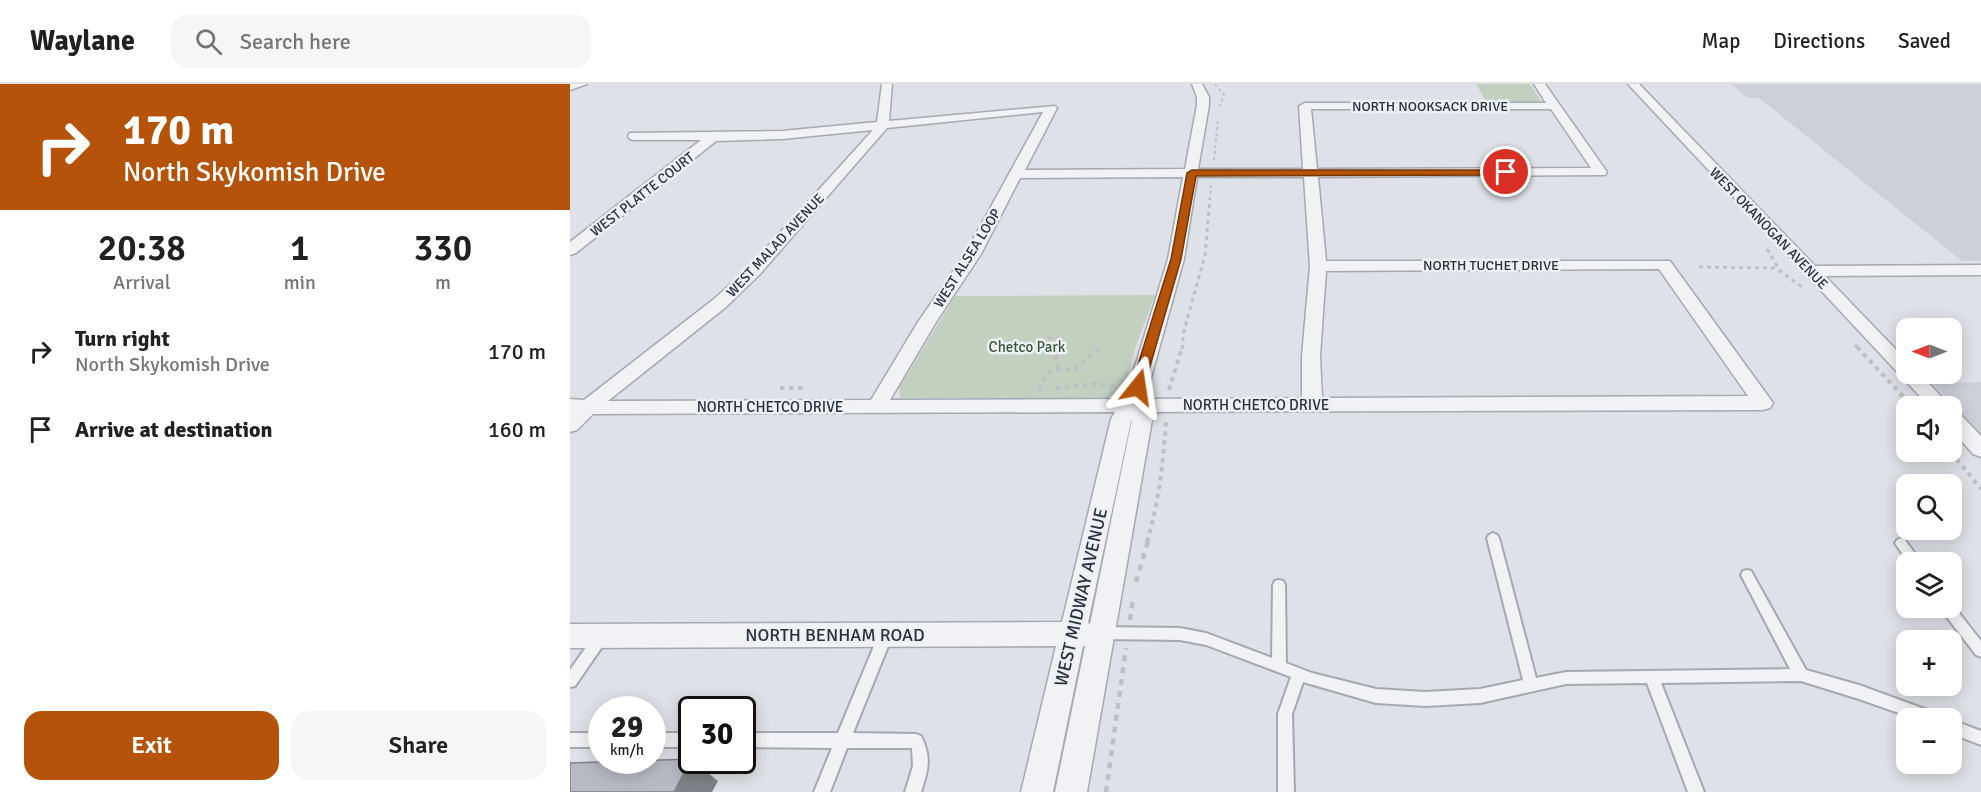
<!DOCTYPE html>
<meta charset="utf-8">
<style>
:root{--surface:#fff;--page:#f6f6f6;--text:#202124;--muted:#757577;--line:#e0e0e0;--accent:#b45309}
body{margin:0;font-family:Signika,sans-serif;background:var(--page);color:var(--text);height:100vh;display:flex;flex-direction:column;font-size:22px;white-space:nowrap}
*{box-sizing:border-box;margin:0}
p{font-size:20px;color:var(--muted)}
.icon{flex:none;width:33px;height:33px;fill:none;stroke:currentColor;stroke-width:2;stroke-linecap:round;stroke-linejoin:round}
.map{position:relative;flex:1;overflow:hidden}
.panel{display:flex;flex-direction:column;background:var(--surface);width:570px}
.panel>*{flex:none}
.guide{background:#b45309;color:#fff;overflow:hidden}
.needle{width:39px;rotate:270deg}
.controls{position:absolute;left:1326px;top:234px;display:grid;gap:12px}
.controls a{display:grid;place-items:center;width:66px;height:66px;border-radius:12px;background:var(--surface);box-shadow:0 3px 15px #0003;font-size:30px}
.speed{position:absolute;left:18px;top:612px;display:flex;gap:12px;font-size:30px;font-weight:700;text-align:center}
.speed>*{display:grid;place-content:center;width:78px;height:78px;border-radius:50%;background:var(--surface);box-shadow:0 3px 15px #0003;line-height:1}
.speed small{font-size:15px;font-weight:400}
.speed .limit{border:3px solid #111;border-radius:9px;background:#fff;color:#111}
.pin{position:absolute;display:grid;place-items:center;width:51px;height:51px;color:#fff;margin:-26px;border:3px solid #fff;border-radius:50%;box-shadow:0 2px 6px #0007}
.me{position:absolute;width:66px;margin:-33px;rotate:15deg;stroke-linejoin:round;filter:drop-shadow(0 0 4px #0008)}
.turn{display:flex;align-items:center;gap:21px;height:126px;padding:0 24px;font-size:27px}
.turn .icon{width:78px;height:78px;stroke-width:2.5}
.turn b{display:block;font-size:42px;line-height:51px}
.eta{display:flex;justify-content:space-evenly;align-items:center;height:102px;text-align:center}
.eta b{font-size:36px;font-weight:600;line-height:42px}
.primary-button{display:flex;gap:12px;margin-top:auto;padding:12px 24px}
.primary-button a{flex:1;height:69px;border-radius:18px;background:var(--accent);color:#fff;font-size:24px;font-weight:600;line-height:69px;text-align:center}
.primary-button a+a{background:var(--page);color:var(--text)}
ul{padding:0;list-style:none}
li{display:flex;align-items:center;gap:18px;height:78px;padding:0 24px}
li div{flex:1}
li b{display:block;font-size:22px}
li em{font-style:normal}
header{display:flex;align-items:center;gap:36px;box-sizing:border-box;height:84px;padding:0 30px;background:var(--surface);border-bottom:2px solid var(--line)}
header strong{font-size:28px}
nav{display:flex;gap:33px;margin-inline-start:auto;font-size:21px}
.search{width:420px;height:54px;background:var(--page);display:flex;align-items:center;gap:15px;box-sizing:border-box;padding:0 21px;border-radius:18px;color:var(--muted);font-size:22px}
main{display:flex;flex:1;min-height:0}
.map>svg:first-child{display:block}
.built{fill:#ccd0d9}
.green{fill:#c3d0c0}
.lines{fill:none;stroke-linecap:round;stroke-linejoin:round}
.service-casing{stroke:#a4a8b1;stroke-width:4}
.minor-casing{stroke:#a4a8b1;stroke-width:3}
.path-far3{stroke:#bdbfc5;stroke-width:2;stroke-dasharray:3 3;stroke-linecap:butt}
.path-far2{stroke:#bdbfc5;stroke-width:3;stroke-dasharray:4 4;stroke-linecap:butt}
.path-far1{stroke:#bdbfc5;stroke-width:4;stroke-dasharray:4.5 4.5;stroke-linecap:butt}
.path{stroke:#bdbfc5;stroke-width:4.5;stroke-dasharray:6 6;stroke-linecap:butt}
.service{fill:#f1f2f5;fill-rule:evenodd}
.minor{fill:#f1f2f5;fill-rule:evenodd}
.shaded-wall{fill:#7f8288}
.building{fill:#b6bac3;stroke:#7f8288;stroke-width:1.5}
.route{fill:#b45309;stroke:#753606;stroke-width:1.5}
.labels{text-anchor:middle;stroke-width:5;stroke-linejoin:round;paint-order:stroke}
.far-street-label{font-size:14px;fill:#282f3d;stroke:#edf0f5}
.park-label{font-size:15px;fill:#3b5736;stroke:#edf0f5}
.street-label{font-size:15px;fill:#282f3d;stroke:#edf0f5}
.near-street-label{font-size:18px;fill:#282f3d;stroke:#edf0f5}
</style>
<header>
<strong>Waylane</strong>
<div class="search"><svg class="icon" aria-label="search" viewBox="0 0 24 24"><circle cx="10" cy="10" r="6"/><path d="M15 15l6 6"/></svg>Search here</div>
<nav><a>Map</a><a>Directions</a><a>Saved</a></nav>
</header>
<main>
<section class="panel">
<div class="guide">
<div class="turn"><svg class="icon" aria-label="right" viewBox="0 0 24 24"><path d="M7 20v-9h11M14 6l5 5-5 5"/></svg><div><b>170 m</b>North Skykomish Drive</div></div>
</div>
<div class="eta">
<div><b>20:38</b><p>Arrival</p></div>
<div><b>1</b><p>min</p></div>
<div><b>330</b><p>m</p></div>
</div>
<ul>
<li><svg class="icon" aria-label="right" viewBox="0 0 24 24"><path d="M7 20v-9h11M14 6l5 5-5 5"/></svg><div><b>Turn right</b><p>North Skykomish Drive</p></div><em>170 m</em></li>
<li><svg class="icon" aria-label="arrive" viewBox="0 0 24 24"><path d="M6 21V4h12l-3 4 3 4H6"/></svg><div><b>Arrive at destination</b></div><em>160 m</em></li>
</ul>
<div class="primary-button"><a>Exit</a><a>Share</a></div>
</section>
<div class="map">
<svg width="1411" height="708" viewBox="0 0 1411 708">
<rect width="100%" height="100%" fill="#dee1e7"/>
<g class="built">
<path d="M1161,0H1411V177H1392L1189,14H1178Z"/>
<path d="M1411,298V350L1362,299Z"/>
</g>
<g class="green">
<path d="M906,0H960L971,17L966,19H917Z"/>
<path d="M585,211L566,262L554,304L538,314H330L329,304L385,212Z"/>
</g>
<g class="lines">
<g class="service-casing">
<g id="service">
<path d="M923,449L927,451L929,454L966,594L996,588L1220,585L1171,491L1173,487L1177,486L1181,487L1236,586L1289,601L1360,627L1365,629L1367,634H1343L1289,615L1231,597L1091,599L1134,708H1118L1077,599L996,600L910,619L855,622L806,619L733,598L722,630L724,708H708V630L721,593L636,561L610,556L531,555L526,553L524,549L526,545L531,543L610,544L636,549L702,574L703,501L705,497L709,496L713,497L715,501L716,579L742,589L806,605L855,608L910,605L953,596L917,454L919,451Z"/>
<path d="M1331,454L1335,456L1351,478H1338L1325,459L1327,456Z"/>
<path d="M1382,520L1411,557V573L1406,571L1373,528L1372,524H1382Z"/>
<path d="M316,544L321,546L323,550L283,649L346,650L351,652C362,674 358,686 351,708H335L343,682L342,664H277L260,708H244L262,664L172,663V649H268L309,550L311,546Z"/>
<path d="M31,547L36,549L38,553L36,557L5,602L0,603V586L26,549Z"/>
<path d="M1382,636L1411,647V661L1382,650Z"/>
<rect x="0" y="649" width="32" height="14"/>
<rect x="82" y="649" width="40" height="14"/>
</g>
</g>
<g class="minor-casing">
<g id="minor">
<path d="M0,0H17L0,6Z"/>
<path d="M312,0H322L319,37L485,22L487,24L455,86L615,85L627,21V13L622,0H632L639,13V21L628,85H733L729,22L735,19H976L964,0H975L1037,88L1035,91L748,93L756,177H1100L1203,319L1200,324L1193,326L578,328L582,336L517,708H485L515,562H513L483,708H451L486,562L0,564V540L492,538L541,335L545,328L23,330L7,346L0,348V315L14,316L144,215L178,184L303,46L212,55L146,57L6,169L0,171V158L131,56H64L60,55L58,52L60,49L212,47L307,38ZM741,25H981L1021,84L747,85ZM473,28L395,170L348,238L301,316L38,317L156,223L190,190L317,44ZM613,93L598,175L555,315L320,316L366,238L411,170L450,94ZM627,93H734L740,182L732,272V314L575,315L614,175ZM1089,185L1178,312L752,314L750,272L756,187ZM562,336L560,345L520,540L518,539L561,337Z"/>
<path d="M1058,0H1069L1245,182L1411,181V191L1255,192L1336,276V290H1350L1380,322H1359Z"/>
<path d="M1382,327L1389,329L1411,352V373L1403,370L1382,346Z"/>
</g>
</g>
<g class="path-far3">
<path d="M645,0L654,11L650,22"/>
<path d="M644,76L648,36"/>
<path d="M640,116L641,101"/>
</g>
<g class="path-far2">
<path d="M1197,165L1210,187L1232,203"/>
<path d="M1129,183L1207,184"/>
<path d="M1285,261L1289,265"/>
<path d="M470,265L469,259L478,254H492L494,262L492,265"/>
<path d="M612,265L614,247L635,171L640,114"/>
</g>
<g class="path-far1">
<path d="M470,263L471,267L488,270"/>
<path d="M1287,263L1342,322"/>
<path d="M489,284L485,276L493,263"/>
<path d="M210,304H233"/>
<path d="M486,304L524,300L550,302"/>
<path d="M469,305L477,290L487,286L505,285L528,266"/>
<path d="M599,306L612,263"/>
<path d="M1381,368L1411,405"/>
<path d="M577,458C589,418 593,379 596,338"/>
</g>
<g class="path">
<path d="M566,498L578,457"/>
<path d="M560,536L563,514"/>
<path d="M536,708L556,564"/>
</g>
<use href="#service" class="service"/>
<use href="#minor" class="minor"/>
</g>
<path class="shaded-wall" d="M121,675L148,697L142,708H104Z"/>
<path class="building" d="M121,675L104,708H0V679Z"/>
<path class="route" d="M622,86H936L940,88L936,91L626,92L611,175L574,303L568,307L561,303L601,175L617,89Z"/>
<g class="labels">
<g class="far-street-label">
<text x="860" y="27">NORTH NOOKSACK DRIVE</text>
<text transform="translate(72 110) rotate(-38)" y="5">WEST PLATTE COURT</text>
<text transform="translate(1199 144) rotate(46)" y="5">WEST OKANOGAN AVENUE</text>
<text transform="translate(205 161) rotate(-47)" y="5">WEST MALAD AVENUE</text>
<text transform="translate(397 174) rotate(-58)" y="5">WEST ALSEA LOOP</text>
<text x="921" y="186">NORTH TUCHET DRIVE</text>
</g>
<g class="park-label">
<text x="457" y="268">Chetco Park</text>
</g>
<g class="street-label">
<text x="686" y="326">NORTH CHETCO DRIVE</text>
<text x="200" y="328">NORTH CHETCO DRIVE</text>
</g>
<g class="near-street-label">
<text transform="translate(511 513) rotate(-77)" y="6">WEST MIDWAY AVENUE</text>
<text x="265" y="557">NORTH BENHAM ROAD</text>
</g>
</g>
</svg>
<div class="controls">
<a><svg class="needle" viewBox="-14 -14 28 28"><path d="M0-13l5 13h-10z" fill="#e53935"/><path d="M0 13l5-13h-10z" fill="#757577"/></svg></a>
<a><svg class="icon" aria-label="sound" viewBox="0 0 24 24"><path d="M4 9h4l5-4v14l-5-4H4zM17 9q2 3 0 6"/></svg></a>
<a><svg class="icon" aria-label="search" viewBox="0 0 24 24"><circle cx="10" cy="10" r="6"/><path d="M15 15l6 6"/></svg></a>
<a><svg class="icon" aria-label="layers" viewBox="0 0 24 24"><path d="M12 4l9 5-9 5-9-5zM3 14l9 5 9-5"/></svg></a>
<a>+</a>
<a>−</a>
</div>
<div class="speed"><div>29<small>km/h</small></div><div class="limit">30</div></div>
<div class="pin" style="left:936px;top:88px;background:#d93025"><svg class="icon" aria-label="arrive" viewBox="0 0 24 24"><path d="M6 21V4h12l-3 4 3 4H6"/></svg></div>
<svg class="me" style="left:568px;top:303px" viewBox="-20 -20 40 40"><path d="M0-17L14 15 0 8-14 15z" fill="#b45309" stroke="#fff" stroke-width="4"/></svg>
</div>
</main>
